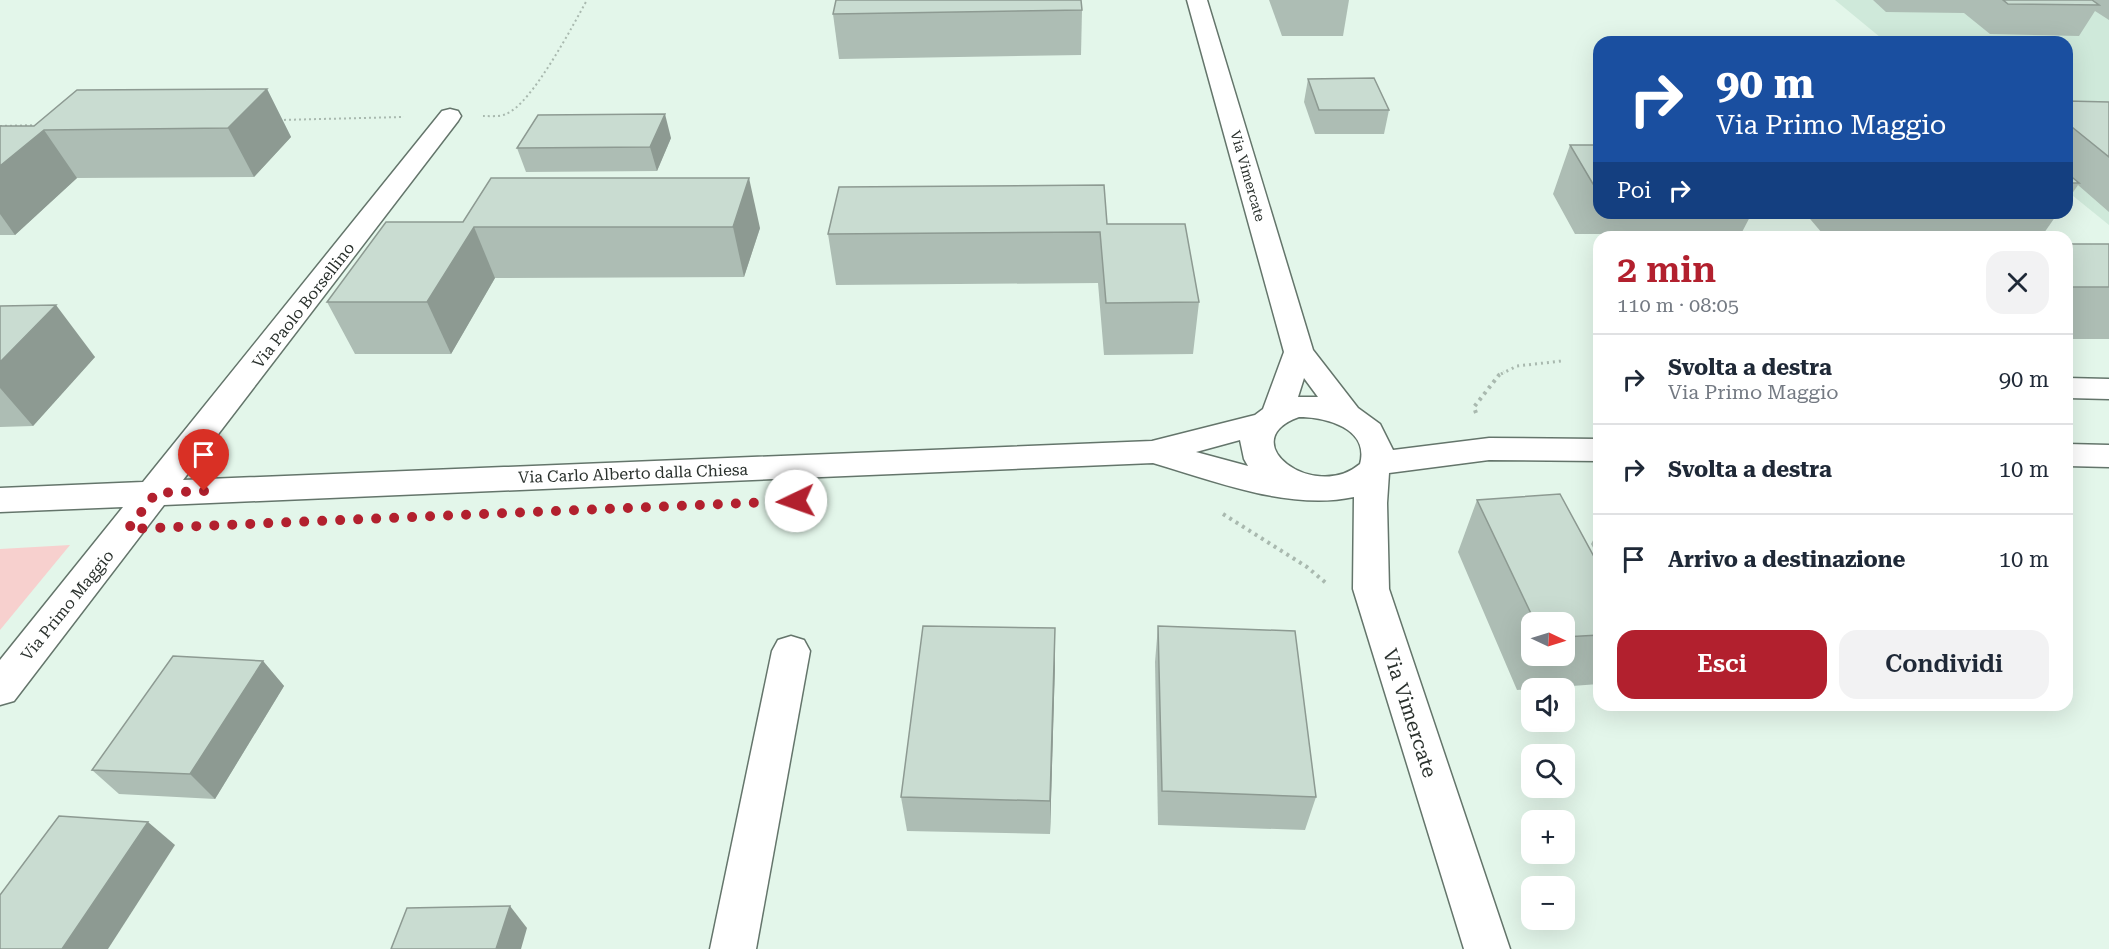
<!DOCTYPE html>
<html lang="it">
<meta charset="utf-8">
<style>
:root{--surface:#fff;--page:#f2f2f3;--text:#1f2937;--muted:#747a83;--line:#e0e1e3;--accent:#b2202e}
body{margin:0;font-family:"Roboto Serif",serif;background:var(--page);color:var(--text);height:100vh;display:flex;flex-direction:column;font-size:22px;white-space:nowrap}
*{box-sizing:border-box;margin:0}
p{font-size:20px;color:var(--muted)}
.icon{flex:none;width:33px;height:33px;fill:none;stroke:currentColor;stroke-width:2;stroke-linecap:round;stroke-linejoin:round}
.map{position:relative;flex:1;overflow:hidden}
.panel{position:absolute;left:1593px;top:231px;width:480px;height:480px;display:flex;flex-direction:column;background:var(--surface);border-radius:18px;box-shadow:0 6px 24px #0002}
.panel>*{flex:none}
.top-card{position:absolute;left:1593px;top:36px;width:480px;height:183px;border-radius:18px;box-shadow:0 6px 24px #0002;background:#1a4fa0;color:#fff;overflow:hidden}
.needle{width:39px;rotate:94deg}
.controls{position:absolute;left:1521px;top:612px;display:grid;gap:12px}
.controls a{display:grid;place-items:center;width:54px;height:54px;border-radius:12px;background:var(--surface);box-shadow:0 6px 24px #0002;font-size:30px}
.pin{position:absolute;display:grid;place-items:center;width:51px;height:51px;color:#fff;margin:-62px -26px;border-radius:50% 50% 50% 0;rotate:-45deg;box-shadow:0 0 6px #0007}
.pin .icon{rotate:45deg}
.me{position:absolute;width:66px;margin:-33px;rotate:267deg;stroke-linejoin:round;filter:drop-shadow(0 0 4px #0008)}
.turn{display:flex;align-items:center;gap:21px;height:126px;padding:0 24px;font-size:27px}
.turn .icon{width:78px;height:78px;stroke-width:2.5}
.turn b{display:block;font-size:42px;line-height:51px}
.then{display:flex;align-items:center;height:57px;padding:0 24px;background:#0003;gap:12px;font-size:22px}
.round{display:grid;place-items:center;flex:none;width:63px;height:63px;border-radius:18px;background:var(--page)}
.overview{display:flex;align-items:center;justify-content:space-between;height:102px;padding:0 24px}
h1{font-size:36px;font-weight:600;line-height:45px;color:var(--accent)}
.primary-button{display:flex;gap:12px;margin-top:auto;padding:12px 24px}
.primary-button a{flex:1;height:69px;border-radius:18px;background:var(--accent);color:#fff;font-size:24px;font-weight:600;line-height:69px;text-align:center}
.primary-button a+a{background:var(--page);color:var(--text)}
ul{padding:0;list-style:none}
li{display:flex;align-items:center;gap:18px;height:90px;padding:0 24px;border-top:2px solid var(--line)}
li div{flex:1}
li b{display:block;font-size:22px}
li em{font-style:normal}
.map>svg:first-child{display:block}
.built{fill:#cfe9da}
.green{fill:#f7d0ce}
.lines{fill:none;stroke-linecap:round;stroke-linejoin:round}
.minor-casing{stroke:#64756b;stroke-width:3}
.path-far2{stroke:#a9b9af;stroke-width:2;stroke-dasharray:2 3;stroke-linecap:butt}
.path-far1{stroke:#a9b9af;stroke-width:3;stroke-dasharray:2 4;stroke-linecap:butt}
.path{stroke:#a9b9af;stroke-width:4;stroke-dasharray:3 4.5;stroke-linecap:butt}
.minor{fill:#fff;fill-rule:evenodd}
.wall{fill:#adbdb4;fill-rule:evenodd}
.shaded-wall{fill:#8d9a92}
.building{fill:#c9dcd1;stroke:#8d9a92;stroke-width:1.5}
.route{stroke:#b2202e;stroke-width:10;stroke-dasharray:0 18}
.labels{text-anchor:middle;stroke-width:5;stroke-linejoin:round;paint-order:stroke}
.far-street-label{font-size:14px;fill:#2a312d;stroke:#fff}
.street-label{font-size:16px;fill:#2a312d;stroke:#fff}
.near-street-label{font-size:20px;fill:#2a312d;stroke:#fff}
</style>
<div class="map">
<svg width="2109" height="949" viewBox="0 0 2109 949">
<rect width="100%" height="100%" fill="#e3f6ea"/>
<path class="built" d="M1835,0H2109V225L2067,191V42H1886Z"/>
<path class="green" d="M70,545L0,630V549Z"/>
<g class="lines">
<g class="minor-casing">
<g id="minor">
<path d="M1187,0H1207L1313,350L1358,408L1380,424L1393,450L1489,438L1599,439V461L1489,460L1389,473L1387,503L1389,589L1510,949H1464L1353,589L1354,497C1289,511 1215,481 1153,463L164,505L14,701L0,705V660L123,507L0,512V488L143,482L442,111L450,109L458,111L461,116L458,121L183,480L1152,441L1255,415L1263,409L1284,352ZM1304,378L1318,397H1298ZM1299,417C1325,417 1370,428 1360,464C1314,503 1232,441 1299,417ZM1240,440L1244,459L1248,466L1196,452Z"/>
<path d="M2067,378L2109,379V399L2067,398Z"/>
<path d="M2067,444L2109,445V467L2067,466Z"/>
<path d="M791,636L804,640L810,651L756,949H710L772,651L778,640Z"/>
</g>
</g>
<g class="path-far2">
<path d="M483,116C490,116 500,117 506,114C532,104 573,25 587,0"/>
<path d="M279,120L404,117"/>
<path d="M0,126L38,125"/>
</g>
<path class="path-far1" d="M1501,374L1517,366L1562,361"/>
<g class="path">
<path d="M1476,413L1474,407L1499,375L1504,372"/>
<path d="M1223,514L1307,567L1326,583"/>
</g>
<use href="#minor" class="minor"/>
</g>
<g class="wall">
<path d="M1269,0H1349L1343,36H1282Z"/>
<path d="M1873,0H2109V20L2095,11L2079,36L1990,34L1964,13L1886,12Z"/>
<path d="M1082,10L1081,55L839,59L833,14Z"/>
<path d="M1308,79L1389,110L1384,134H1315L1304,102Z"/>
<path d="M267,89L291,137L254,177L77,178L15,235H0V126H34Z"/>
<path d="M2067,101L2109,102V212L2078,185L2067,201Z"/>
<path d="M671,138L657,171L526,172L517,148Z"/>
<path d="M1570,145H1599V213H1752L1741,234H1575L1553,194Z"/>
<path d="M491,178L760,228L744,277L495,278L451,354H355L327,302L463,222Z"/>
<path d="M1805,213H2058L2044,233H1822Z"/>
<path d="M1107,224L1199,302L1193,354L1104,355L1098,283L836,285L828,234Z"/>
<rect x="2067" y="244" width="42" height="95"/>
<path d="M0,306L95,357L33,426L0,427Z"/>
<path d="M1477,500L1599,566V684L1517,690L1458,552ZM1532,622H1564V656H1532Z"/>
<path d="M1598,531H1599V559L1591,544Z"/>
<path d="M1158,626L1316,797L1305,830L1158,825L1155,662Z"/>
<path d="M263,661L284,686L215,799L119,794L92,770Z"/>
<path d="M1055,664L1050,834L907,831L901,797Z"/>
</g>
<g class="shaded-wall">
<path d="M267,89L291,137L254,177L228,128Z"/>
<path d="M665,114L671,138L657,171L650,147Z"/>
<path d="M44,130L77,178L15,235L0,214V166Z"/>
<path d="M749,178L760,228L744,277L733,227Z"/>
<path d="M474,227L495,278L451,354L427,302Z"/>
<path d="M56,305L95,357L33,426L0,388V362Z"/>
<path d="M1055,628V664L1050,834V801Z"/>
<path d="M263,661L284,686L215,799L190,774Z"/>
<path d="M148,822L175,845L108,949H62Z"/>
<path d="M510,906L527,928L521,949H496Z"/>
</g>
<g class="building">
<path d="M836,0H1081L1082,10L833,14Z"/>
<path d="M2003,0H2092L2099,5L2008,4Z"/>
<path d="M1374,78L1389,110H1319L1308,79Z"/>
<path d="M267,89L228,128L44,130L0,166V126H34L77,90Z"/>
<path d="M2067,101L2109,102V157L2067,123Z"/>
<path d="M665,114L650,147L517,148L538,115Z"/>
<path d="M1570,145H1599V184H1593Z"/>
<path d="M2067,173L2079,183H2067Z"/>
<path d="M491,178H749L733,227H474L427,302H327L386,222H463Z"/>
<path d="M1104,185L1107,224H1185L1199,302L1106,303L1100,232L828,234L839,187Z"/>
<rect x="2067" y="244" width="42" height="43"/>
<path d="M56,305L0,362V306Z"/>
<path d="M1560,494L1599,566V635L1564,637V622H1535L1477,500Z"/>
<path d="M923,626L1055,628L1050,801L901,797Z"/>
<path d="M1158,626L1295,631L1316,797L1162,791Z"/>
<path d="M173,656L263,661L190,774L92,770Z"/>
<path d="M59,816L148,822L62,949H0V895Z"/>
<path d="M510,906L496,949H391L407,908Z"/>
</g>
<g class="lines">
<path class="route" d="M204,491L156,493L128,529L796,501"/>
</g>
<g class="labels">
<g class="far-street-label">
<text transform="translate(1248 176) rotate(74)" y="5">Via Vimercate</text>
</g>
<g class="street-label">
<text transform="translate(303 305) rotate(-52)" y="6">Via Paolo Borsellino</text>
<text transform="translate(633 473) rotate(-2)" y="6">Via Carlo Alberto dalla Chiesa</text>
<text transform="translate(67 605) rotate(-51)" y="6">Via Primo Maggio</text>
</g>
<g class="near-street-label">
<text transform="translate(1410 713) rotate(72)" y="7">Via Vimercate</text>
</g>
</g>
</svg>
<div class="controls">
<a><svg class="needle" viewBox="-14 -14 28 28"><path d="M0-13l5 13h-10z" fill="#e53935"/><path d="M0 13l5-13h-10z" fill="#747a83"/></svg></a>
<a><svg class="icon" aria-label="sound" viewBox="0 0 24 24"><path d="M4 9h4l5-4v14l-5-4H4zM17 9q2 3 0 6"/></svg></a>
<a><svg class="icon" aria-label="search" viewBox="0 0 24 24"><circle cx="10" cy="10" r="6"/><path d="M15 15l6 6"/></svg></a>
<a>+</a>
<a>−</a>
</div>
<div class="pin" style="left:204px;top:491px;background:#d93025"><svg class="icon" aria-label="arrive" viewBox="0 0 24 24"><path d="M6 21V4h12l-3 4 3 4H6"/></svg></div>
<svg class="me" style="left:796px;top:501px" viewBox="-20 -20 40 40"><circle r="19" fill="#fff"/><path d="M0-13L10 11 0 6-10 11z" fill="#b2202e"/></svg>
<div class="top-card">
<div class="turn"><svg class="icon" aria-label="right" viewBox="0 0 24 24"><path d="M7 20v-9h11M14 6l5 5-5 5"/></svg><div><b>90 m</b>Via Primo Maggio</div></div>
<div class="then">Poi<svg class="icon" aria-label="right" viewBox="0 0 24 24"><path d="M7 20v-9h11M14 6l5 5-5 5"/></svg></div>
</div>
<section class="panel">
<div class="overview"><div><h1>2 min</h1><p>110 m · 08:05</p></div><a class="round"><svg class="icon" aria-label="close" viewBox="0 0 24 24"><path d="M6 6l12 12M18 6L6 18"/></svg></a></div>
<ul>
<li><svg class="icon" aria-label="right" viewBox="0 0 24 24"><path d="M7 20v-9h11M14 6l5 5-5 5"/></svg><div><b>Svolta a destra</b><p>Via Primo Maggio</p></div><em>90 m</em></li>
<li><svg class="icon" aria-label="right" viewBox="0 0 24 24"><path d="M7 20v-9h11M14 6l5 5-5 5"/></svg><div><b>Svolta a destra</b></div><em>10 m</em></li>
<li><svg class="icon" aria-label="arrive" viewBox="0 0 24 24"><path d="M6 21V4h12l-3 4 3 4H6"/></svg><div><b>Arrivo a destinazione</b></div><em>10 m</em></li>
</ul>
<div class="primary-button"><a>Esci</a><a>Condividi</a></div>
</section>
</div>
